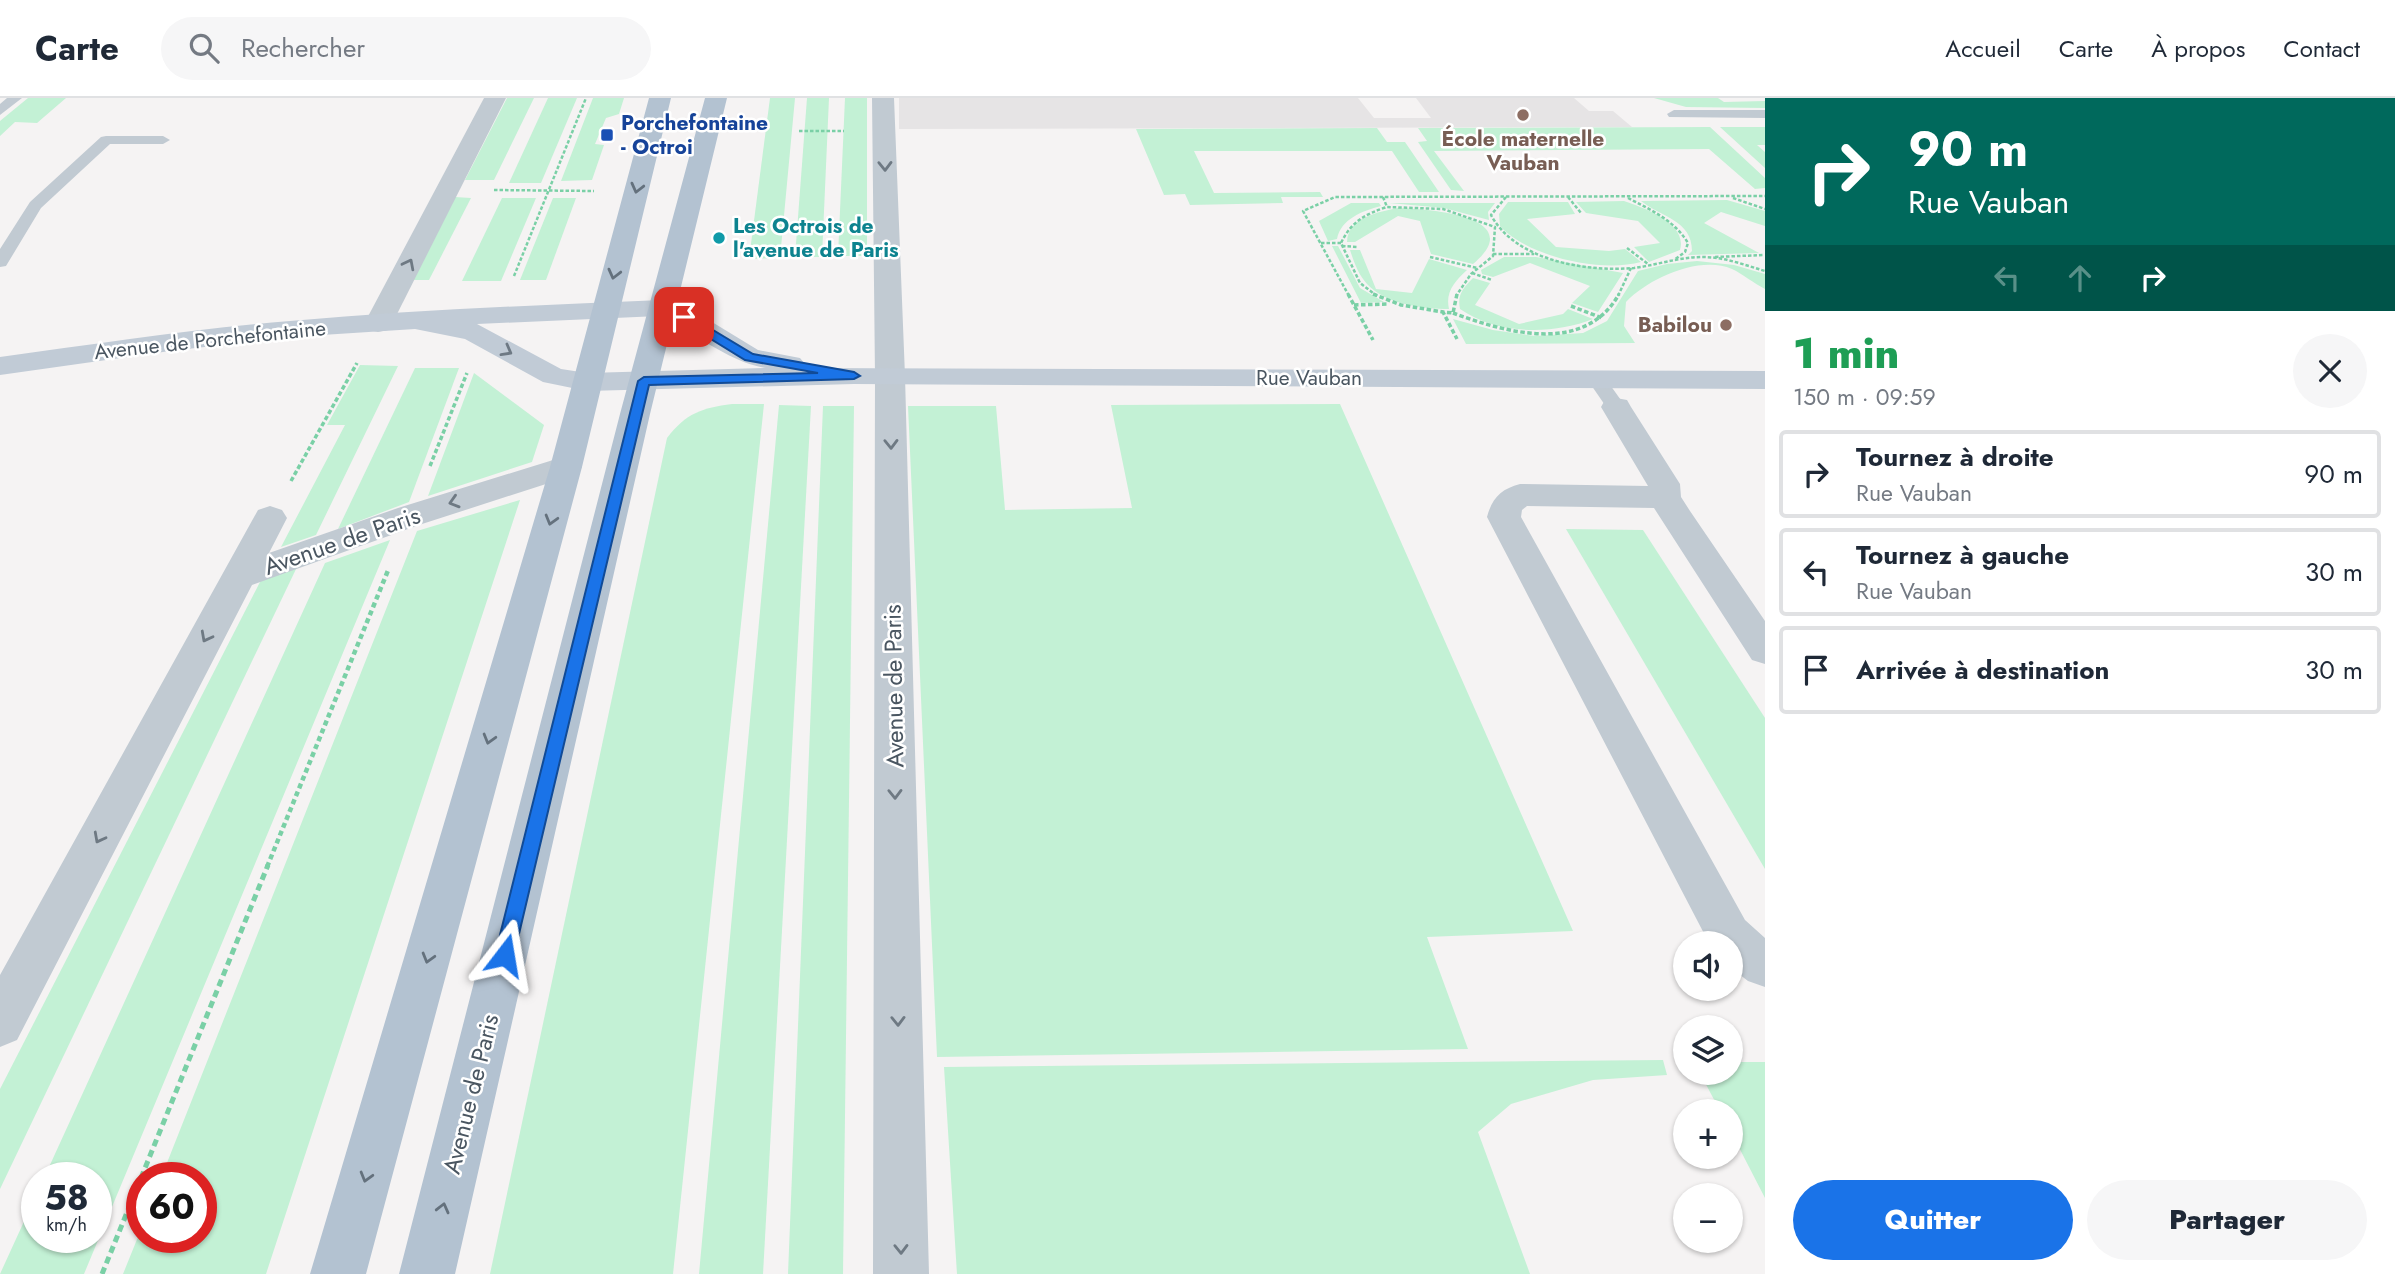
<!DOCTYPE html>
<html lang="fr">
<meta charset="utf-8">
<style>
:root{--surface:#fff;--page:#f6f6f7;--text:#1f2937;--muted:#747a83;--line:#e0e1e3;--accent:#1a73e8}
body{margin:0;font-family:Jost,sans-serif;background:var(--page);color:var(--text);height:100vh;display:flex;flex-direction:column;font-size:26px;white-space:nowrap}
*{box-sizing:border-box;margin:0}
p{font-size:23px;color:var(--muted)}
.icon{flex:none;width:38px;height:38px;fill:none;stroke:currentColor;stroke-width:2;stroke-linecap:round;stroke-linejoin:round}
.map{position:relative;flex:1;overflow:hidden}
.sheet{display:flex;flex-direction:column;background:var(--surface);width:630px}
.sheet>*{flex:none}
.banner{background:#00695c;color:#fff;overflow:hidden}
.tools{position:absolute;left:1673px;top:833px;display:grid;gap:14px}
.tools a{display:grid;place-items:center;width:70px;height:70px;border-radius:50%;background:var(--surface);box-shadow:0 2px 5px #0004;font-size:35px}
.speed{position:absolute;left:21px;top:1064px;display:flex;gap:14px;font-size:35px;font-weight:700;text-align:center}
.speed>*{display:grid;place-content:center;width:91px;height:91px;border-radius:50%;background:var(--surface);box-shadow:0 2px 5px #0004;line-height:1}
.speed small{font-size:18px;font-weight:400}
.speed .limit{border:10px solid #d22;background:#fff;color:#111}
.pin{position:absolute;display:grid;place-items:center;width:60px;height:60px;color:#fff;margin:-30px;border-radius:14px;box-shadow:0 4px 10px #0006}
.me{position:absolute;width:77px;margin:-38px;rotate:14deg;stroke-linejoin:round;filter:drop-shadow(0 0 5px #0008)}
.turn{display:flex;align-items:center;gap:24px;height:147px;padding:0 28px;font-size:32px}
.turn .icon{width:91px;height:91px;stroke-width:2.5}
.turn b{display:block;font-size:49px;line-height:60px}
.lanes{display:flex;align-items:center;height:66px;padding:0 28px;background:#0003;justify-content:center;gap:35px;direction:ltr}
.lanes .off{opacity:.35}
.round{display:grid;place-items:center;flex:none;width:74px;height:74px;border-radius:37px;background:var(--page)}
.headline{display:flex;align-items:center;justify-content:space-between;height:119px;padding:0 28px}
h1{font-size:42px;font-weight:800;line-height:52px;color:#1e9e55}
.button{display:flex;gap:14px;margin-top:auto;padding:14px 28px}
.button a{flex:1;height:80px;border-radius:42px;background:var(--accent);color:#fff;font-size:28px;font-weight:800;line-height:80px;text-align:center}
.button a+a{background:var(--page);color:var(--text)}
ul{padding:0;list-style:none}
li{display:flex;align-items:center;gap:21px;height:88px;margin:0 14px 10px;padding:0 14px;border:4px solid var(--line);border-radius:7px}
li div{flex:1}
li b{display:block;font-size:26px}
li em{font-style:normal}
header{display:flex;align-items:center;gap:42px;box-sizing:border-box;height:98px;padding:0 35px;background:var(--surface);border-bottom:2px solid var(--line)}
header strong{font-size:33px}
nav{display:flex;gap:38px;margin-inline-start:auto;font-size:24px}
.search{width:490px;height:63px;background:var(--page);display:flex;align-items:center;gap:18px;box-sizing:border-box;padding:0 24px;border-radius:38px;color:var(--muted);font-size:26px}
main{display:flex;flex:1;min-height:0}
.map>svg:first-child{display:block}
.education{fill:#e6e4e5}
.green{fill:#c3f1d5}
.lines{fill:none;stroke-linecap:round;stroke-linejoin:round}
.path-far3{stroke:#7ad0a6;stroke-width:2.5;stroke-dasharray:3.5 2;stroke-linecap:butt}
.path-far2{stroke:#7ad0a6;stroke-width:3.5;stroke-dasharray:4.5 2.5;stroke-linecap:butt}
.path-far1{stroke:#7ad0a6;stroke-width:4.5;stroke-dasharray:5 3.5;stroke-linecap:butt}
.path{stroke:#7ad0a6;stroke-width:5;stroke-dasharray:7 4.5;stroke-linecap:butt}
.service{fill:#c1cad2;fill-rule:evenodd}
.minor{fill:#c1cad2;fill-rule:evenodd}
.secondary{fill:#c1cbd6;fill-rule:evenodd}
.primary{fill:#b3c2d1;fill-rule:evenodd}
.oneway{stroke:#6e7983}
.oneway2{stroke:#64717d}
.oneway3{stroke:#6e7984}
.route{fill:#1a73e8;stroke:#114b97;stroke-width:2}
.education-dot{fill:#8d6e63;stroke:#fff;stroke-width:2.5}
.transit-dot{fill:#1a4fb4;stroke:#fff;stroke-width:2.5}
.culture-dot{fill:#0f9aa8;stroke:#fff;stroke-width:2.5}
.labels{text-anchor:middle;stroke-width:5;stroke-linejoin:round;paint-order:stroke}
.far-transit-label{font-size:21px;font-weight:bold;fill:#164399;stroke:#fff;text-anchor:start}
.far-education-label{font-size:21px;font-weight:bold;fill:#785e54;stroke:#fff}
.far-culture-label{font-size:21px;font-weight:bold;fill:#0d838f;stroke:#fff;text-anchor:start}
.far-street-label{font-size:21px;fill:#4a5661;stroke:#fff}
.street-label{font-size:24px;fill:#4a5661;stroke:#fff}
</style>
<header>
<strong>Carte</strong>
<div class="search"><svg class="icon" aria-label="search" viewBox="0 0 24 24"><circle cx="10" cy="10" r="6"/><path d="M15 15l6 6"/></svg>Rechercher</div>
<nav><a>Accueil</a><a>Carte</a><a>À propos</a><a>Contact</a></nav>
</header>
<main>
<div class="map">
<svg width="1765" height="1176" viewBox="0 0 1765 1176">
<rect width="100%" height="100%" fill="#f5f3f3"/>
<path class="education" d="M899,0H1358L1374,20H1431L1416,0H1574L1589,13H1613L1632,29L899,31Z"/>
<g class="green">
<path d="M28,0H66L37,25L15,24L0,38V23Z"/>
<path d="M507,0H534L494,82H465Z"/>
<path d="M548,0H577L541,85H509Z"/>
<path d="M593,0H624L619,16L606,20L595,46L604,47L592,82L561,83Z"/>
<path d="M770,0H795L780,160L749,161Z"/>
<path d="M807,0H829L822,159H795Z"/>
<path d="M845,0H867V158H838Z"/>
<path d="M1654,0H1718L1724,4L1765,3V10L1686,9Z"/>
<path d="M1710,29L1765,80V90L1755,91L1709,51L1434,53L1464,93L1451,92L1418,44L1427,43L1418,30Z"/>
<path d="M1720,29H1765V47H1757L1765,54V70Z"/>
<path d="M1377,30L1387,44H1405L1439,94H1419L1392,53H1194L1214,95L1320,94L1323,99H1281L1283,105L1190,107L1185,96L1164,97L1136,31Z"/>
<path d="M455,99L471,100L429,182H412Z"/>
<path d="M502,100H536L501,183H462Z"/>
<path d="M553,100H576L546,182H520Z"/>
<path d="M1727,102L1765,113V128L1721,114L1704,125L1759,155L1688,157L1692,153C1692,122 1661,119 1641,103Z"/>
<path d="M1624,103C1644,110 1688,125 1680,152L1649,164L1634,149L1660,145L1638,123L1586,115L1576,104Z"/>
<path d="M1508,104H1568L1575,116L1527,121L1556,149L1609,153L1625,151L1641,164C1601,175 1528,159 1500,128L1499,116Z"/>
<path d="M1351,105H1379L1381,108C1362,113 1341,121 1337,141L1328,143L1319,123Z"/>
<path d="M1389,105H1495L1488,114L1489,122L1444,110Z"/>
<path d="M1398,110C1428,111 1530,118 1473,166L1431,156L1420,123L1398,118L1355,144H1347C1348,119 1379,114 1398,110Z"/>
<path d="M1332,148H1338L1360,190L1384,204L1361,205Z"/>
<path d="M1350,152H1360L1376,191L1412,195L1429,161L1467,172C1455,183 1445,194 1449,211C1423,211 1385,206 1367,186C1358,176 1354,164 1350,152Z"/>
<path d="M1504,159H1536L1623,175L1598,214L1572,205L1590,188L1530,165L1493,179L1482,176L1481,172Z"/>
<path d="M1697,163L1734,167L1765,176V191C1753,185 1743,176 1732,171C1699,157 1648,181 1626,204L1624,228L1635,245L1466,246L1453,221L1493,232L1535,238L1583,235L1607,223L1638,173L1667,166Z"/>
<path d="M1473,180L1490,185L1475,207L1519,226L1563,216L1568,211L1593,221C1553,237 1497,237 1460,211C1457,197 1463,190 1473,180Z"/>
<path d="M360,267L398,268L316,437L281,449L345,327H327Z"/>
<path d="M415,270H459L409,404L338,431Z"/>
<path d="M474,275L544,327L532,364L428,398Z"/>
<path d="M732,306H764L673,1176H490L667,340C686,315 702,310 732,306Z"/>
<path d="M1340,306L1573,833L1427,839L1468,951L937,959L908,308H996L1005,412L1132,410L1111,307Z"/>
<path d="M779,307L811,308L763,1176H699Z"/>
<path d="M823,308H854L843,1176H788Z"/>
<path d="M520,402L266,1176H123L142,1129V1139H201V1080H161L417,433Z"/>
<path d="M1566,431L1643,432L1765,620V771Z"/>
<path d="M390,442L84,1176H0L37,1095V1139H96V1080H44L325,465Z"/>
<path d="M297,469L0,1091V991L261,482Z"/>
<path d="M1663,962L1667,977L1593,982L1511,1006L1478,1034L1530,1176H957L944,969Z"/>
<path d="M1731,964H1765V1100L1731,1034V1013H1720L1700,975H1731Z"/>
</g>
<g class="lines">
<g class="path-far3">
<path d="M799,33H844"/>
<path d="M494,92L594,93"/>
<path d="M1383,99L1387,109L1443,111L1495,129L1493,158L1471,176L1456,198"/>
<path d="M1506,99L1491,117C1516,163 1586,174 1634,170C1657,167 1679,159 1703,159C1724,159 1745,167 1765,173"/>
<path d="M1568,99L1581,115"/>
<path d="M1628,100C1651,112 1674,122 1688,145L1685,154L1674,162"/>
<path d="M1733,100L1765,111"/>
<path d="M1321,145H1341"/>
<path d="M1342,148L1358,149"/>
<path d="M1627,150L1648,166"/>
<path d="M1493,156H1534"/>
<path d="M1430,159L1477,170"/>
<path d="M1715,159L1763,157"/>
<path d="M1472,175L1492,182"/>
<path d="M514,178L586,0"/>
<path d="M1349,198L1303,113L1335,99L1765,98"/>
<path d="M1377,198L1360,185L1341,145C1351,124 1365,116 1387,109"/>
<path d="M1618,198L1631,170"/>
</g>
<g class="path-far2">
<path d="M1348,196L1373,242"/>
<path d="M1373,196L1401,207L1443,214"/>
<path d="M1457,196L1453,215L1443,214L1457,241"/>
<path d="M1354,207L1389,206"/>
<path d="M1571,208L1602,220"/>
<path d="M1453,215C1507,235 1585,257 1619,196"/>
<path d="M430,368L467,275"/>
<path d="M291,383L357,265"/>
</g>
<path class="path-far1" d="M267,769L389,470"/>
<path class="path" d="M102,1176L268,767"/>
<g class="service">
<path d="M7,0H22L0,17V6Z"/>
<path d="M1674,12H1765V20L1669,19L1667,16Z"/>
<path d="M106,38H163L170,42L163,46H110L41,110L6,168L0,169V151L30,104L101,39Z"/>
<path d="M1596,275L1603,277L1623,305L1626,309L1623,313H1609L1587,281Z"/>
</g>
<g class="minor">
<path d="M484,0H506L392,226L388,232L378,234L368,232L364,226Z"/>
<path d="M872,0H894L905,278L929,1176H873L875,278Z"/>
<path d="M1616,300L1627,302L1631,309L1680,386L1681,399L1690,413L1765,523V566L1752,562L1654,410L1527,408L1522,412L1521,419L1745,822L1765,840V889L1748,883L1731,870V845H1709L1487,419C1492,400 1501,391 1520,386L1648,388L1601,309L1605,302Z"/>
<path d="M566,358L577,362L582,369L577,376L422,426L252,487L17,942L0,949V877L258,412L270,408L282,412L287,420L269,455L398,410Z"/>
</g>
<path class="secondary" d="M662,202L694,213L758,252L800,260L805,266L802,270L1765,273V291L854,286L587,293L543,284L465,241L415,231L291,239L170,253L0,277V259C97,246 193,231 290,223C414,212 538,207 662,202ZM659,218C696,234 725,263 766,270L587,275L561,271L477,226Z"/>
<g class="primary">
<path d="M649,0H671L582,369L366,1176H310L550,369Z"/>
<path d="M705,0H727L650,316L455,1176H399L620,316Z"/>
</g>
</g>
<defs><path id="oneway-chevron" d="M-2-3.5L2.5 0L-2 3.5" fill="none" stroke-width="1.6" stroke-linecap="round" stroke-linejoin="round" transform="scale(1.75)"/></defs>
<g class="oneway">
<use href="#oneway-chevron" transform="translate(885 68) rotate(89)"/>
<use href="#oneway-chevron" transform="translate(409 166) rotate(-63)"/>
<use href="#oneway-chevron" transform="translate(891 346) rotate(89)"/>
<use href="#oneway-chevron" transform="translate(454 404) rotate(163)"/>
<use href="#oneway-chevron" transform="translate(206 539) rotate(118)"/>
<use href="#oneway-chevron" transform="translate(895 696) rotate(89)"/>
<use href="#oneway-chevron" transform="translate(99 740) rotate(118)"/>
<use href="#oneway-chevron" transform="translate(898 923) rotate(89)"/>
<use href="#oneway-chevron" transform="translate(901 1151) rotate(89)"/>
</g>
<g class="oneway2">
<use href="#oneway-chevron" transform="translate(637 90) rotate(104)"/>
<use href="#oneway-chevron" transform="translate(614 176) rotate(104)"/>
<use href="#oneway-chevron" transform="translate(551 422) rotate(106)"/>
<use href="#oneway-chevron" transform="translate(489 641) rotate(106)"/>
<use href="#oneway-chevron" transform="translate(428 860) rotate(106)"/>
<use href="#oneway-chevron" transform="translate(366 1079) rotate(106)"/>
<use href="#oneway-chevron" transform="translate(443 1110) rotate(-76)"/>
</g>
<use class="oneway3" href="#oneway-chevron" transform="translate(507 253) rotate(29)"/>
<path class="route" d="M680,217H688L753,256L854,274L860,278L854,281L649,287L514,857L511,864L505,866L498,864L495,857L638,283L644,279L818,275L745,262L680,222Z"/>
<g class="education-dot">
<circle cx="1523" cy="17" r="7"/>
<circle cx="1726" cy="227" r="7"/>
</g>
<rect class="transit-dot" x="600" y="30" width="14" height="14" rx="3.5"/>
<circle class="culture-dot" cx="719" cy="140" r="7"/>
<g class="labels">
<g class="far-transit-label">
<text x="621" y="32">Porchefontaine<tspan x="621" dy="24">- Octroi</tspan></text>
</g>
<g class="far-education-label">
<text x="1523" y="48">École maternelle<tspan x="1523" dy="24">Vauban</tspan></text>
<text x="1712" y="234" text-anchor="end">Babilou</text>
</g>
<g class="far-culture-label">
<text x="733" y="135">Les Octrois de<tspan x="733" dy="24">l'avenue de Paris</tspan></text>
</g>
<g class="far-street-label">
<text transform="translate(210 242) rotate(-6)" y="7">Avenue de Porchefontaine</text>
<text x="1309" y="287">Rue Vauban</text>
</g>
<g class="street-label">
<text transform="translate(342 443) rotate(-19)" y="8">Avenue de Paris</text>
<text transform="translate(894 588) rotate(-91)" y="8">Avenue de Paris</text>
<text transform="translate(471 996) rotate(-76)" y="8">Avenue de Paris</text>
</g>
</g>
</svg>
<div class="tools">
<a><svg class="icon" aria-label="sound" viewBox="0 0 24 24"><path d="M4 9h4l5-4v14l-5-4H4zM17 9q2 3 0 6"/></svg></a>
<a><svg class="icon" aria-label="layers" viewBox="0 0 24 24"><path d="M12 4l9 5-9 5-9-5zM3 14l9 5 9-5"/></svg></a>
<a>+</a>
<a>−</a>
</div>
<div class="speed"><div>58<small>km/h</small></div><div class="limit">60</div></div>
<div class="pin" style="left:684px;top:219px;background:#d93025"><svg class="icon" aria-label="arrive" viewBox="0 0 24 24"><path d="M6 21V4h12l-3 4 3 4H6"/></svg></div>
<svg class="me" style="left:505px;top:857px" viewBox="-20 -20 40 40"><path d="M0-17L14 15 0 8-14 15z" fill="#1a73e8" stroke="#fff" stroke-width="4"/></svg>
</div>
<section class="sheet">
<div class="banner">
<div class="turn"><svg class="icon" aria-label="right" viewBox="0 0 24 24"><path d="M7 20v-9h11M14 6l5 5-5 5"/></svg><div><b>90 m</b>Rue Vauban</div></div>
<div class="lanes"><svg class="icon off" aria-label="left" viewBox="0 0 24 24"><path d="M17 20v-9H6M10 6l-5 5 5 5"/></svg><svg class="icon off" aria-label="ahead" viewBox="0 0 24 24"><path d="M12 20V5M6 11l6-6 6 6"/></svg><svg class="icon" aria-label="right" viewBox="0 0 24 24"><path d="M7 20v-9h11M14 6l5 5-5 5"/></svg></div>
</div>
<div class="headline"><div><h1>1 min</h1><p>150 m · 09:59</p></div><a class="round"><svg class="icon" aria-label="close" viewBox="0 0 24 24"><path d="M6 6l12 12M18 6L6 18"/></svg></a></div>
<ul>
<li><svg class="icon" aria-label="right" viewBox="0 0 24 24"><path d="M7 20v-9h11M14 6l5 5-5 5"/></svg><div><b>Tournez à droite</b><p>Rue Vauban</p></div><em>90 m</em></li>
<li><svg class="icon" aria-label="left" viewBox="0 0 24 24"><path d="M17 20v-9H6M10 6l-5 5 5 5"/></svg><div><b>Tournez à gauche</b><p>Rue Vauban</p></div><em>30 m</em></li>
<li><svg class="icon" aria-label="arrive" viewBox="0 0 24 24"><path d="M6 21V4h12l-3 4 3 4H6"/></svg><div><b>Arrivée à destination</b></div><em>30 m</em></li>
</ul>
<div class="button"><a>Quitter</a><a>Partager</a></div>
</section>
</main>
